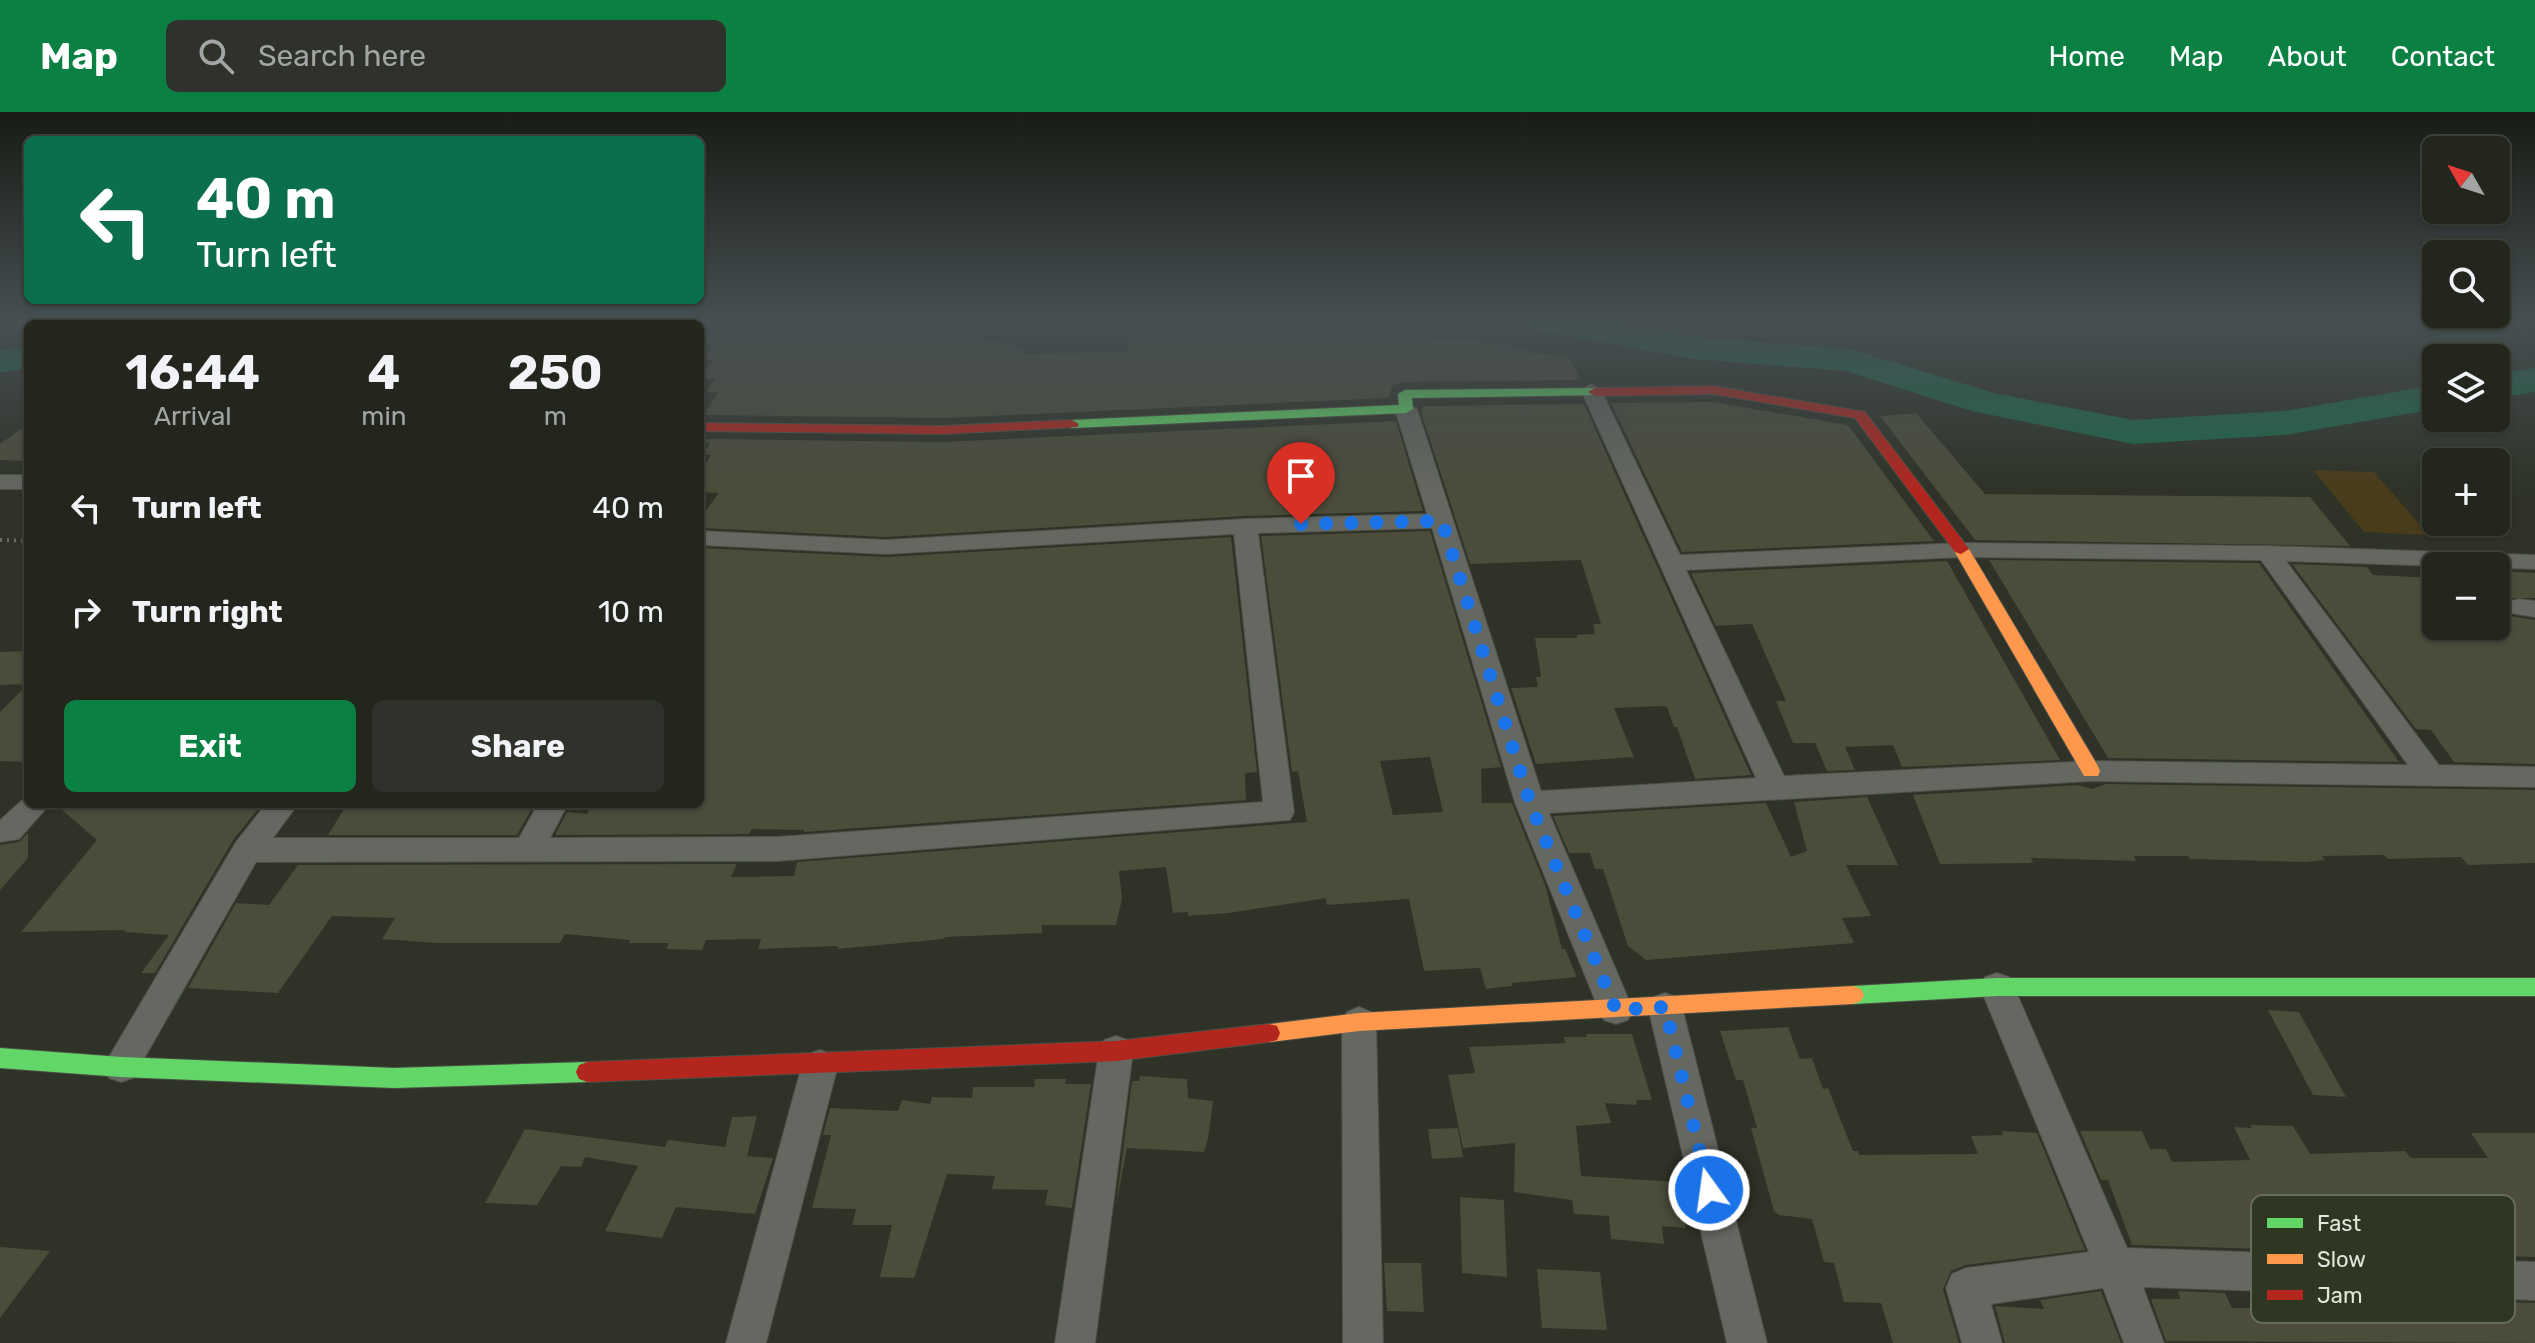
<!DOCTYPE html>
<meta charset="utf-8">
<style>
:root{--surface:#22261d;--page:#2e322a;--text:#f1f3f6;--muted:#a2a5a4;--line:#3f433b;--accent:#0b8043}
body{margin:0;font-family:Rubik,sans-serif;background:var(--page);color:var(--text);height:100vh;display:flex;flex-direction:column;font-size:30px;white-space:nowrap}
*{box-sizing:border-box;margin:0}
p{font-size:26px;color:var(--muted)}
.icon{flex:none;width:44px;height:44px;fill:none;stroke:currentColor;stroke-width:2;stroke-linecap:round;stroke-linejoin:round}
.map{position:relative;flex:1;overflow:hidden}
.sheet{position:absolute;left:24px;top:208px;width:680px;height:488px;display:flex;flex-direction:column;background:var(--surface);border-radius:12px;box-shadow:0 2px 6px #0004,0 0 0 2px var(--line)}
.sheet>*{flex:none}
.guide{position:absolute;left:24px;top:24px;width:680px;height:168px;border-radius:12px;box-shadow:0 2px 6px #0004,0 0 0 2px var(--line);background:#0b6e4f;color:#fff;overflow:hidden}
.needle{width:52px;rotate:309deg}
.tools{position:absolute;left:2422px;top:24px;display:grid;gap:16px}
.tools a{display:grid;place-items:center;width:88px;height:88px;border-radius:12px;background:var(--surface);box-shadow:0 2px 6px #0004,0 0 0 2px var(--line);font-size:40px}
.pin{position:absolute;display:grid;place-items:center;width:68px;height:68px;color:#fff;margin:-82px -34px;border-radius:50% 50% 50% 0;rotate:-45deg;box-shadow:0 0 8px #0007}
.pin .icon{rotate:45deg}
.me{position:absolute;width:88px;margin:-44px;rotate:346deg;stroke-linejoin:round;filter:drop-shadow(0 0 6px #0008)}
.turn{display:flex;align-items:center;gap:28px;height:168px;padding:0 40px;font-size:36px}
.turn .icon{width:104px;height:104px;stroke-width:2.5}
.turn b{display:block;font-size:56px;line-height:68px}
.eta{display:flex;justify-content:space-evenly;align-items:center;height:136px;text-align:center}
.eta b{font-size:48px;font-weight:700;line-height:56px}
.cta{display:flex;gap:16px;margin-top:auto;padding:16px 40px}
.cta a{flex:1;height:92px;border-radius:12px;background:var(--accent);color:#fff;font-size:32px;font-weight:700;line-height:92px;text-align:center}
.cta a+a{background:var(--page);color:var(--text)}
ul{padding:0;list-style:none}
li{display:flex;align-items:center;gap:24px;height:104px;padding:0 40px}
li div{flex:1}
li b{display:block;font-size:30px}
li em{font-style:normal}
header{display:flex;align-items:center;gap:48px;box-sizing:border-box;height:112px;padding:0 40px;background:var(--accent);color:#fff}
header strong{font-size:38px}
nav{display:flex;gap:44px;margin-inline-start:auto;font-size:28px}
.search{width:560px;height:72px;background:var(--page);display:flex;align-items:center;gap:20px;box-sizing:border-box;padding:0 28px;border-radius:12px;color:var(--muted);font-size:30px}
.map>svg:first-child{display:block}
.green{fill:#493c1a}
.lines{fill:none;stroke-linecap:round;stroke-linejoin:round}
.river{fill:#1d674a;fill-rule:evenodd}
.building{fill:#4b4c3a;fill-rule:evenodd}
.street-casing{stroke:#4b4f45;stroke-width:2}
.fast-casing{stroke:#4b4f45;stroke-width:2}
.slow-casing{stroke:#4b4f45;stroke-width:2}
.jam-casing{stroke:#4b4f45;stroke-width:2}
.path{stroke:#696c63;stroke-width:4;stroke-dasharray:2 5;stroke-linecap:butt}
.street{fill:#656860;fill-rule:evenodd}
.fast{fill:#63d668;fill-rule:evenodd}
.slow{fill:#ff974d;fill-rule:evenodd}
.jam{fill:#b3261e;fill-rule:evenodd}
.route{stroke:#1a73e8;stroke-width:14;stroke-dasharray:0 25.2}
.key{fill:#2f3722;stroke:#656c5a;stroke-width:2}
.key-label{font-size:22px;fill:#e2e7db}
</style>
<header>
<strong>Map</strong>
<div class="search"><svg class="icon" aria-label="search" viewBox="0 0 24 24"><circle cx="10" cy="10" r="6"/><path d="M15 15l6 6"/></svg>Search here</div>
<nav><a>Home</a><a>Map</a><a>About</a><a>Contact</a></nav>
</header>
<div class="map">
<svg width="2535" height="1231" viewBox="0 0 2535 1231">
<rect width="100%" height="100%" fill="#2e3227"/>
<path class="green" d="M2313,358L2374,360L2429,423L2364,420Z"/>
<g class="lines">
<g class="river">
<path d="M367,208H419L416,212H364Z"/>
<path d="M1523,208H1601L1695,225L1850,237L1994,281L2133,308L2285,299L2436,273V297L2285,323L2133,332L1972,299L1846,259L1695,247L1541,219L1528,216Z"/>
<path d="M28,235V257L0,260V238Z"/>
<path d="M2535,256V280L2496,286V262Z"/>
</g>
</g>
<g class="building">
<path d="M717,208H936L928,226L978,222V226L985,225V229H1002V232L1013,231L1012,235H1021L1025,242L1128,240L1127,223L1172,220L1171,208H1298L1299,212L1320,210L1321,213L1383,210L1386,215L1417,214L1418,218H1430L1433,228L1478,227L1481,232L1513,233L1515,237H1525L1527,241L1568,243L1580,268L1405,270L1393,273L1388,286L943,306L703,303L719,280H706L715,267H703L705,263H702L713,248H704L714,232H700Z"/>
<path d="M1713,290L1848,313L1934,429L1682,440L1611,291Z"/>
<path d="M1584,292L1751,663L1695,667L1677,615H1674L1667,595L1663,594L1614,596L1634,645L1536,652L1511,576L1538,575L1536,565H1541L1535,526H1578L1576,523L1595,522L1593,512H1601L1581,448L1470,452L1421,300L1423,294Z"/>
<path d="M1916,301L1985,382L2310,385L2350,434L1975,428L1880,304Z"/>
<path d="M1396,309L1423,399L1245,404L886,425L700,416V406L719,381L700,380V362L711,343L703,342L710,331L700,330V327L943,330Z"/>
<path d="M28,312V349L0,348V332Z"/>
<path d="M1430,419L1501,655L1481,657L1482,691H1512L1545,773L1562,837H1565L1577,865L1512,871V874L1486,877L1480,856L1424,859L1409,787L1327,793L1326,786L1229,801L1188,804V800L1173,801L1166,755L1119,759L1122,787L1116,813H1042V821L945,825L944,827L837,837L838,834L758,837L761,827L706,828L702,838L666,837L669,831H629L630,828L565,822L560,831H436L382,827L395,806L332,804L278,881L188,876L236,791L269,793L298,753L737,752L731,765L794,764L797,750L1307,710L1298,659L1292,660L1261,424ZM1430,645L1443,700L1393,703L1380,649Z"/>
<path d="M1231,425L1257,660L1245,661L1246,688L804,720V718L752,717L749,722L555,723L567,700L587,702L592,692H700V436L886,445Z"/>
<path d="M1989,448L2259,451L2399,650L2108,646Z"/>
<path d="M1947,449L2060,648L1902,655L1893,633L1845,635L1855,658L1827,659L1815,631H1793L1776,589H1786L1752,512L1716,514L1691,461Z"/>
<path d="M2292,452L2367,455L2373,463L2436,466V514H2496V459L2535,461V486H2509L2504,493L2510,504L2535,508V652L2454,650L2431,618L2416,617Z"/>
<path d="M28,539V572L0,573V540Z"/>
<path d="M28,572V650L0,649V600Z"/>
<path d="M2106,672L2535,678V751L2468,753L2461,745L2388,747L2384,743L2322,744L2325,748L2306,750L2190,747L2188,744H2134L2136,749L2031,746L2033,751L1940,752L1913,683L2078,673L2092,677Z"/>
<path d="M1867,685L1898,753H1846L1871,804L1842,806L1854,831L1646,848L1628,834L1603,757H1595L1590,741H1569L1553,704L1766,691L1791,745L1807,739L1794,690Z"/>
<path d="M55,692H262L233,728L155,861H141L169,823L124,820L125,818L21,820L97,728Z"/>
<path d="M347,692H529L526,698H531L517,723H328Z"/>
<path d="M28,721V746L0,778V733L19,730Z"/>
<path d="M2268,898L2299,900L2346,985L2313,983Z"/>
<path d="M1788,915L1800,947L1812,946L1823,977L1828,976L1853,1039H1858L1859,1043L1978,1042L1971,1024L2003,1023L2002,1019L2037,1021L2085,1138L1966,1153L1951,1159L1943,1177L1959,1231H1893L1881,1191L1844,1190L1834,1151L1824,1150L1812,1107L1779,1103L1774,1099L1751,1016H1757L1743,968H1736L1720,919Z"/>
<path d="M1586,922H1632L1652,988H1636L1637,993L1605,991L1611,1011L1576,1014L1581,1064L1678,1070L1686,1116L1662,1114L1664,1132L1611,1127L1609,1104L1574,1102L1572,1088L1514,1080L1515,1031L1463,1036L1448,963L1475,961L1469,935L1565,931L1564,925H1587Z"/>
<path d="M1140,964L1187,967L1188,986L1213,989L1208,1026L1204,1040L1127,1036L1116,1094L1132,969H1139Z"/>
<path d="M1035,967H1066L1065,972H1091L1072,1096L1045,1093L1048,1078L992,1077L995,1064L947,1062L914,1166L880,1165L892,1113H852L856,1097L812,1096L831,1023H823L830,996L898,999L902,988L930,992L932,985L972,986L973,975H1034Z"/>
<path d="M757,1004L747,1044L773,1046L755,1102L676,1095L662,1126L605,1119L638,1054L585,1045L581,1055L561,1054L537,1093L485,1091L525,1017L665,1035L668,1028L725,1035L732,1005Z"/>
<path d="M2250,1013L2293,1014L2310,1042L2405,1039L2411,1046H2488L2471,1021H2535V1145L2132,1133L2108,1068H2101L2080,1019H2142L2150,1037H2166L2172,1050L2250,1048L2234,1015L2252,1016Z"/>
<path d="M1458,1016L1463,1045L1432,1047L1428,1017Z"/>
<path d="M1460,1085L1504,1088L1507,1165L1462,1161Z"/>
<path d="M0,1135L50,1139L0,1206Z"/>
<path d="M1384,1151H1421L1424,1200L1387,1199Z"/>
<path d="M1537,1157L1600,1160L1607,1218L1542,1216Z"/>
<path d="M2101,1179L2121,1231H2005L1995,1194L2044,1197L2040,1188Z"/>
<path d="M2178,1179L2225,1181L2232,1196H2276L2279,1203L2305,1201L2310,1209H2376L2369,1197L2418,1193L2415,1187L2535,1191V1231L2166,1229L2151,1187H2180Z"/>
</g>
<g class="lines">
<g class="street-casing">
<g id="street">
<path d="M1591,272L1601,278L1680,443L1962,431L2268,434L2535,443V457L2286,449L2439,653L2535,655V675L2091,669L1549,701L1633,898L1628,908L1616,912L1604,908L1599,898L1515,691L1432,416L1258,421L1294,700L1290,708L777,749L256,750L133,966L121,970L109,966L103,955L236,730L266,692H298L273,726H519L538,692H568L550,726L777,725L1263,690L1234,422L886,442L700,433V419L886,428L1245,407L1427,402L1395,297L1406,291L1417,297L1541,679L1756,666L1581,278ZM1962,445L2261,448L2408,653L2091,649L1784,664L1686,458Z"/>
<rect x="0" y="363" width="28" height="14"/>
<path d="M2519,487L2535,489V505L2510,501L2506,495L2510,489Z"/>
<path d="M28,683V692H50L19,727L0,730V708Z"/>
<path d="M1997,861L2009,865L2014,875L2127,1136L2535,1150V1188L2143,1175L2164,1231H2124L2103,1176L1991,1192L2002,1231H1962L1946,1176L1952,1162L1966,1156L2089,1140L1980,875L1985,865Z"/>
<path d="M1665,881L1677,885L1682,895L1767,1231H1727L1648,895L1653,885Z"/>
<path d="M1359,895L1371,900L1376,910L1383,1231H1343L1342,910L1347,900Z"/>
<path d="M1116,924L1128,928L1133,939L1095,1231H1055L1099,939L1104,928Z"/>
<path d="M820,938L832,942L838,953L766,1231H726L802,953L808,942Z"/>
</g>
</g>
<g class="fast-casing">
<g id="fast">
<path d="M1595,276L1600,277V283L1412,286L1413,297L1406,301L1072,316L1065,312L1072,308L1399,293L1398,282L1405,278Z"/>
<path d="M1997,866H2535V884H1997L1853,892L1845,889L1842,883L1845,877L1853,874Z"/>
<path d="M0,936L121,945L394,956L587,950L595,953L598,960L595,967L587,970L394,976L121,965L0,956Z"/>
</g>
</g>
<g class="slow-casing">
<g id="slow">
<path d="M1961,432L1969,437L2098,654L2100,659L2098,664H2084L1953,437Z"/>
<path d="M1853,874L1861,877L1864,883L1861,889L1853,892L1359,919L1269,930L1261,928L1258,921L1261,914L1269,912L1359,901Z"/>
</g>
</g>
<g class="jam-casing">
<g id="jam">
<path d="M1713,274L1865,300L1969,437L1961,442L1955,440L1855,306L1713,282L1595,284L1588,280L1595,276Z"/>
<path d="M1072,308L1079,312L1077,315L943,322L700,319V311L943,314Z"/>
<path d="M1269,912L1277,914L1280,921L1277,928L1269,930L1116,949L587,970L579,967L576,960L579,953L587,950L1116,929Z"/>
</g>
</g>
<path class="path" d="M0,428L28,429"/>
<use href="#street" class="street"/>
<use href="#fast" class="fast"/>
<use href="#slow" class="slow"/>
<use href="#jam" class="jam"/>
</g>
<linearGradient id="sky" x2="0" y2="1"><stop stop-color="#191c15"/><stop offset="0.55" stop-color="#464f52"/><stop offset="1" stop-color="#464f52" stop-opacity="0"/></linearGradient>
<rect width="2535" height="380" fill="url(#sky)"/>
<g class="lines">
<path class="route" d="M1301,412L1442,409L1530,691L1616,898L1665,895L1709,1078"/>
</g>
<rect x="2251" y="1083" width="264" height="128" rx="12" class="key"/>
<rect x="2267" y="1106" width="36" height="10" fill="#63d668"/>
<rect x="2267" y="1142" width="36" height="10" fill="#ff974d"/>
<rect x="2267" y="1178" width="36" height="10" fill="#b3261e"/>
<g class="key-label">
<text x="2317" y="1119">Fast</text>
<text x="2317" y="1155">Slow</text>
<text x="2317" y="1191">Jam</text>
</g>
</svg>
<div class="tools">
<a><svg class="needle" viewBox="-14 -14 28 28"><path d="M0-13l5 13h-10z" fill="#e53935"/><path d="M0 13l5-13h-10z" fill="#a2a5a4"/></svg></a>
<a><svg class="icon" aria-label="search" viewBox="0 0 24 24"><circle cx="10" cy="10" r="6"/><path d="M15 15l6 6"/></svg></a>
<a><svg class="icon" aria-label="layers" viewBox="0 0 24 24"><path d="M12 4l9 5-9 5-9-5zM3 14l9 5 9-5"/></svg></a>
<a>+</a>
<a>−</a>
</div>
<div class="pin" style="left:1301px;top:412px;background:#d93025"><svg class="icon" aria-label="arrive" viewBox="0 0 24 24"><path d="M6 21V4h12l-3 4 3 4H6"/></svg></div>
<svg class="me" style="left:1709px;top:1078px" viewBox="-20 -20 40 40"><circle r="17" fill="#1a73e8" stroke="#fff" stroke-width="3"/><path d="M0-11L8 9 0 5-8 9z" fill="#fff"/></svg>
<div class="guide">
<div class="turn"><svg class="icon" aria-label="left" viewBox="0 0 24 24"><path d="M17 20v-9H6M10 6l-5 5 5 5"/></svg><div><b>40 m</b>Turn left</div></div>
</div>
<section class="sheet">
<div class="eta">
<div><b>16:44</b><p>Arrival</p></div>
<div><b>4</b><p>min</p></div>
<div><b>250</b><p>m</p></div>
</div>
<ul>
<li><svg class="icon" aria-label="left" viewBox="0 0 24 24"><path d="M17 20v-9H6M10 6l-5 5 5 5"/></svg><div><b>Turn left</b></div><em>40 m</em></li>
<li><svg class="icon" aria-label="right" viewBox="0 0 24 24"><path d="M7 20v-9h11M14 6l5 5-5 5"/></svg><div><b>Turn right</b></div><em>10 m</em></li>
</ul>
<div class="cta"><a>Exit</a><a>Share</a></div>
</section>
</div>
